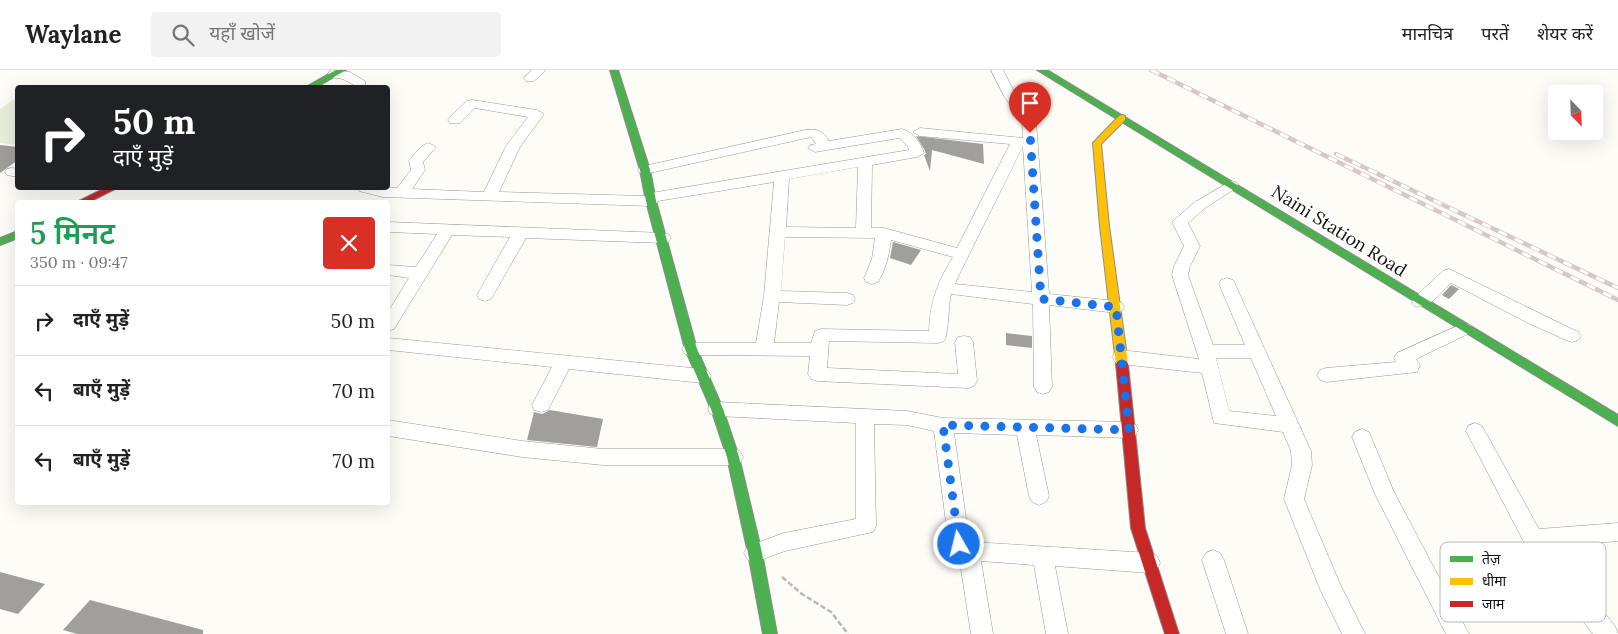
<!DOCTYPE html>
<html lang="hi">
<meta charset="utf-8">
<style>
:root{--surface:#fff;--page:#f2f2f2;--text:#222;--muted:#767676;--line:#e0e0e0}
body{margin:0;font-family:Lora,"Noto Sans Devanagari",serif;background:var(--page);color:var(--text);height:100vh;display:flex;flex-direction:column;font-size:19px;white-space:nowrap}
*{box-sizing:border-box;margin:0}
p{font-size:16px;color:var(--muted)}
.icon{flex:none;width:28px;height:28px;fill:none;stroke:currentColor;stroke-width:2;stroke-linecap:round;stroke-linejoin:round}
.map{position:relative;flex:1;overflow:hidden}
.drawer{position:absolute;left:15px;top:130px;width:375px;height:305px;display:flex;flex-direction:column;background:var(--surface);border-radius:5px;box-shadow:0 5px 20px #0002}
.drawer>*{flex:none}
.banner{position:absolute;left:15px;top:15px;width:375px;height:105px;border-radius:5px;box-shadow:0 5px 20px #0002;background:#202124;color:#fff;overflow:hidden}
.needle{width:32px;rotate:157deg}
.tools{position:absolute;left:1548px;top:15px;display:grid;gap:10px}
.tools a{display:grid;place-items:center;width:55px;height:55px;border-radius:5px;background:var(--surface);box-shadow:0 5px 20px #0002;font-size:25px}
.pin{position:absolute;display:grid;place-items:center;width:42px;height:42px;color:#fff;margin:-51px -21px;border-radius:50% 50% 50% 0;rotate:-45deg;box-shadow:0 0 5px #0007}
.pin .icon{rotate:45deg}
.me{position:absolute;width:55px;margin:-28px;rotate:352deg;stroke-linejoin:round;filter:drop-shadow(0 0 4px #0008)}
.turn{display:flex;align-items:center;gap:18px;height:105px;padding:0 15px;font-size:22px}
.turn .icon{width:65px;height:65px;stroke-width:2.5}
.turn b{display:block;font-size:35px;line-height:42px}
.round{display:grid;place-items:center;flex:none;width:52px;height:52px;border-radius:5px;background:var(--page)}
.headline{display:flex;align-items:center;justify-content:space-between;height:85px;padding:0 15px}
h1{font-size:30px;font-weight:600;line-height:38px;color:#1e9e55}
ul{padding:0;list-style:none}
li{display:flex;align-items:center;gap:15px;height:70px;padding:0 15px;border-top:1px solid var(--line)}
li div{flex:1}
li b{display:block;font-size:19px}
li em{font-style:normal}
header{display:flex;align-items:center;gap:30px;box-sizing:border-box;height:70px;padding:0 25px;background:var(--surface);border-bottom:1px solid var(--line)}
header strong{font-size:24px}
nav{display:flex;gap:28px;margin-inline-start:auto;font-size:18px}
.search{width:350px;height:45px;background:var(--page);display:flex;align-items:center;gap:12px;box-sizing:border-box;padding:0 18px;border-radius:5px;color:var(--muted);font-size:19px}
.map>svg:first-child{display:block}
.cemetery{fill:#e9eedb}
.building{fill:#a19f9c}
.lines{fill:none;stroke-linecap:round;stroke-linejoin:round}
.street-casing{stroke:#979795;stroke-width:1}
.fast-casing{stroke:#8e8d8b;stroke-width:2}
.slow-casing{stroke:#8e8d8b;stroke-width:2}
.jam-casing{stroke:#8e8d8b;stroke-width:2}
.path{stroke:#b9b9b8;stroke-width:2.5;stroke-dasharray:5.5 2.5;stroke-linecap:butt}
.street{fill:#fffffe;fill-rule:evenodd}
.fast{fill:#4caf50;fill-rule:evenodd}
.slow{fill:#ffc107;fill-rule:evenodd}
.jam{fill:#c62828;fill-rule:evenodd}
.rail-casing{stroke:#d9c6c7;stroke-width:4.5}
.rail{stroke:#fff;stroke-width:3;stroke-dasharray:9;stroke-linecap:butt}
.route{stroke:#1a73e8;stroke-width:9;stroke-dasharray:0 16.2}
.labels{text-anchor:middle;stroke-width:5;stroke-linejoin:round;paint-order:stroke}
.street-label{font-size:18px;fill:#111;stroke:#fff}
.key{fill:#fff;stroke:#b8b8b8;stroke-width:1}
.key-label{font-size:14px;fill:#111}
</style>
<header>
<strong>Waylane</strong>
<div class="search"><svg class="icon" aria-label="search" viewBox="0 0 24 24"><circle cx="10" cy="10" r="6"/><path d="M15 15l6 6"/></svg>यहाँ खोजें</div>
<nav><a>मानचित्र</a><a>परतें</a><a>शेयर करें</a></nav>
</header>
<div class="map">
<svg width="1618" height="564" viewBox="0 0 1618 564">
<rect width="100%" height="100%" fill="#fdfcf7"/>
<path class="cemetery" d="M17,27V75L0,73V39Z"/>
<g class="building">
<path d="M916,66L983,74L984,94L932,80L930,101L924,85L926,84L924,79Z"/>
<path d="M0,75L18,77V90L0,103Z"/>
<path d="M893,172L921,180L911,195L890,188Z"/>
<path d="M1451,215L1459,219L1449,229L1442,225Z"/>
<path d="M1006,263L1032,266V278L1006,275Z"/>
<path d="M550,340L603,349L597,377L527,370L534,342L542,344Z"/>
<path d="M0,502L45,514L18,544L0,539Z"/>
<path d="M90,530L203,560V564H77L63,560Z"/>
</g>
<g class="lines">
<g class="street-casing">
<g id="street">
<path d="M331,0L350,2L365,11L366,18H354V15L343,9L330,7L328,4Z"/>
<path d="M532,0H546L534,11H526L524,8Z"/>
<path d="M991,0H1003L1016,25L1036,52L1049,224L1116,231L1122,233L1124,237L1122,241L1116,243L1049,235L1052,317L1049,322L1043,324L1037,322L1034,317L1033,234L951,224C948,237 949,263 944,271L938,273L829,271L827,298L958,304L955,272L958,267L964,266L970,267L973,272L977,311L974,316L968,318L817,311L811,309L808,304L810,286L691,285L685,284L682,279L685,274L691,273H756L764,226L774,112L658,131L656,134L651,136L383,127L359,121L357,118H397L411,100L409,91C414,84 421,75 429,73L436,77L423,92L425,100L412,119L484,122L506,76L528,47L475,38L460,53H450L448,50L450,47L467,31L472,30L537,40L544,44L520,77L499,122L645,126L651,123L909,80L908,76L899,68L815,82L808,78L810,75L816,74L811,67L645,104L640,103L638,100L640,97L805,60C817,58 823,61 829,71L902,59C913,62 921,73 924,83L917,87L872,95L871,158H884L957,178L1010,74L920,66L913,62L920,58L1023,68L1022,52L1004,26ZM1023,76L1032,222L955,214L959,205ZM858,97L856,158L786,157L789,109ZM785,167L875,168L872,189L864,208L866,212L872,214L878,212C886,199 889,185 891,170L953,187C938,212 930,230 929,261L821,259L815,261L811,273H774L779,232L847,235L853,233L855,229L853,225L847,223L781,221Z"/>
<path d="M12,98L18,99V107L7,105L5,102L7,99Z"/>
<path d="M1231,111L1236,112L1238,115L1236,118L1205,138L1188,153L1200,176L1190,196L1188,205L1213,275H1245L1219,214L1221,210L1227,208L1233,210L1235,214L1311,381L1312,395L1304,429L1340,514L1365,564H1342L1320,519L1284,429L1292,395L1291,381L1283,362L1214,353L1202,303L1121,294L1115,292L1112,287L1115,282L1121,280L1199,289L1172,205L1174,196L1184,176L1172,152L1195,132ZM1216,288H1251L1276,346L1229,341Z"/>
<path d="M388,152L663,163L668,164L671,168L668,172L663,173L526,168L491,229L485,231L479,229L477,225L510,167L452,165L394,259L388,261V242L409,208L388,205V195L416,197L437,164L388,162Z"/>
<path d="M1449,199L1578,262L1581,266L1578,270L1572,272L1566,270L1528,253L1451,213C1441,222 1429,240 1414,236L1412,232L1414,228L1443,201Z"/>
<path d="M1464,253L1470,255L1473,259L1470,263L1416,289L1420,295L1417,302L1326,312L1320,310L1317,305L1320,300L1326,298L1396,292L1394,288L1397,283Z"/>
<path d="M388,268L702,299L708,301L711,306L708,311L702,313L569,299L548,340L541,342L534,340L532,335L552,297L388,280Z"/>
<path d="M717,332L907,341L943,348L1129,352L1136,355L1138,360L1136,365L1129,368L1036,365L1049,426L1046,432L1039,435L1032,432L1029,426L1017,365L954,363L969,470L972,472L1149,483L1157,486L1160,493L1157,500L1149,503L1055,496L1068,564H1046L1034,495L981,491L993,564H971L959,486L952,482L949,475L934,361L907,355L874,354L876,456L873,462L785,481L755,492L748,490L744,483L748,476L784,463L856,449V353L717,346L710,344L708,339L710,334Z"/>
<path d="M388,350L522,371L603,379H733L740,381L743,387L740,393L733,395H603L522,387L388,366Z"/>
<path d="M1475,353L1482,356L1539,459L1618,453V471L1552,477L1615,556L1618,564H1593L1526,476L1466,361L1468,356Z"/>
<path d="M1362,359L1369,362L1394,422L1469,564H1446L1375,424L1352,367L1355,362Z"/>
<path d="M1213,480L1220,483L1224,490L1248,564H1226L1202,490L1206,483Z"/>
</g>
</g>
<g class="fast-casing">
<g id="fast">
<path d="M336,0H346L315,18H304Z"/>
<path d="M610,0H618L650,100L656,131L697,279L723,339L739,387L762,483L777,564H763L748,483L727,387L711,339L685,279L646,131L640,100Z"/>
<path d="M1037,0H1047L1618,345V356Z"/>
<path d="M18,161V168L0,175V168Z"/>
</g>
</g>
<g class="slow-casing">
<path id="slow" d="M1122,45L1125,46V50L1101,74L1109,156L1128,294L1126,297H1118L1116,294L1100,156L1093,73L1119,46Z"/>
</g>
<g class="jam-casing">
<g id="jam">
<path d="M105,118H117L89,132H77Z"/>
<path d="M1122,290L1126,291L1128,294L1145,458L1179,564H1165L1131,458L1116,294L1118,291Z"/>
</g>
</g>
<path class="path" d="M782,507L802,524L831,542L848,564"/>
<use href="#street" class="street"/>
<use href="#fast" class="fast"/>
<use href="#slow" class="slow"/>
<use href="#jam" class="jam"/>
<g class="rail-casing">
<g id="rail">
<path d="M1151,0L1618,230"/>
<path d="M1336,84L1618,218"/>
</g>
</g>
<use href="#rail" class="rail"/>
</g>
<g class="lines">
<path class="route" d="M959,474L943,355L1129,360L1116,237L1041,229L1030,63"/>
</g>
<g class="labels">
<g class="street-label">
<text transform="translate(1339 161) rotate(32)" y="6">Naini Station Road</text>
</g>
</g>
<rect x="1440" y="472" width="166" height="80" rx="8" class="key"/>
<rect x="1450" y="486" width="23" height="6" fill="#4caf50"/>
<rect x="1450" y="508" width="23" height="7" fill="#ffc107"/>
<rect x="1450" y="531" width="23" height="6" fill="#c62828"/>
<g class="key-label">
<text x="1482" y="494">तेज़</text>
<text x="1482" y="516">धीमा</text>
<text x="1482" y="539">जाम</text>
</g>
</svg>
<div class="tools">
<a><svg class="needle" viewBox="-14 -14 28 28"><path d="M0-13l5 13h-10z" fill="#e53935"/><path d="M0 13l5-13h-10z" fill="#767676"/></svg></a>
</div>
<div class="pin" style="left:1030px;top:63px;background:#d93025"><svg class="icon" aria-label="arrive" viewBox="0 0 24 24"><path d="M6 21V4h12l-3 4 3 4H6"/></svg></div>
<svg class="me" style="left:959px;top:474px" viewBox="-20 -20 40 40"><circle r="17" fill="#1a73e8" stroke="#fff" stroke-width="3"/><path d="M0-11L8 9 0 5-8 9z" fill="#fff"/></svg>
<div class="banner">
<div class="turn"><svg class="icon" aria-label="right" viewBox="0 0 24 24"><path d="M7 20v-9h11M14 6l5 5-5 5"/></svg><div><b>50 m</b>दाएँ मुड़ें</div></div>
</div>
<section class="drawer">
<div class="headline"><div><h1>5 मिनट</h1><p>350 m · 09:47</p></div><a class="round" style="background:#d93025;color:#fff"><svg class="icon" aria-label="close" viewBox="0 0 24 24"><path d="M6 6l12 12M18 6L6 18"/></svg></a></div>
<ul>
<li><svg class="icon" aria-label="right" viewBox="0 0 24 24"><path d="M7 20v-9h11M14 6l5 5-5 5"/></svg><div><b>दाएँ मुड़ें</b></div><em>50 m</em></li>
<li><svg class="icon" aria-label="left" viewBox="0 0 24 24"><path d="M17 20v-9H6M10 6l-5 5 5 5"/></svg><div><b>बाएँ मुड़ें</b></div><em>70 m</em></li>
<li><svg class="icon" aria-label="left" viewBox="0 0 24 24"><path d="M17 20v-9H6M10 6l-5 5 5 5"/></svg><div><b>बाएँ मुड़ें</b></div><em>70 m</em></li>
</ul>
</section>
</div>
